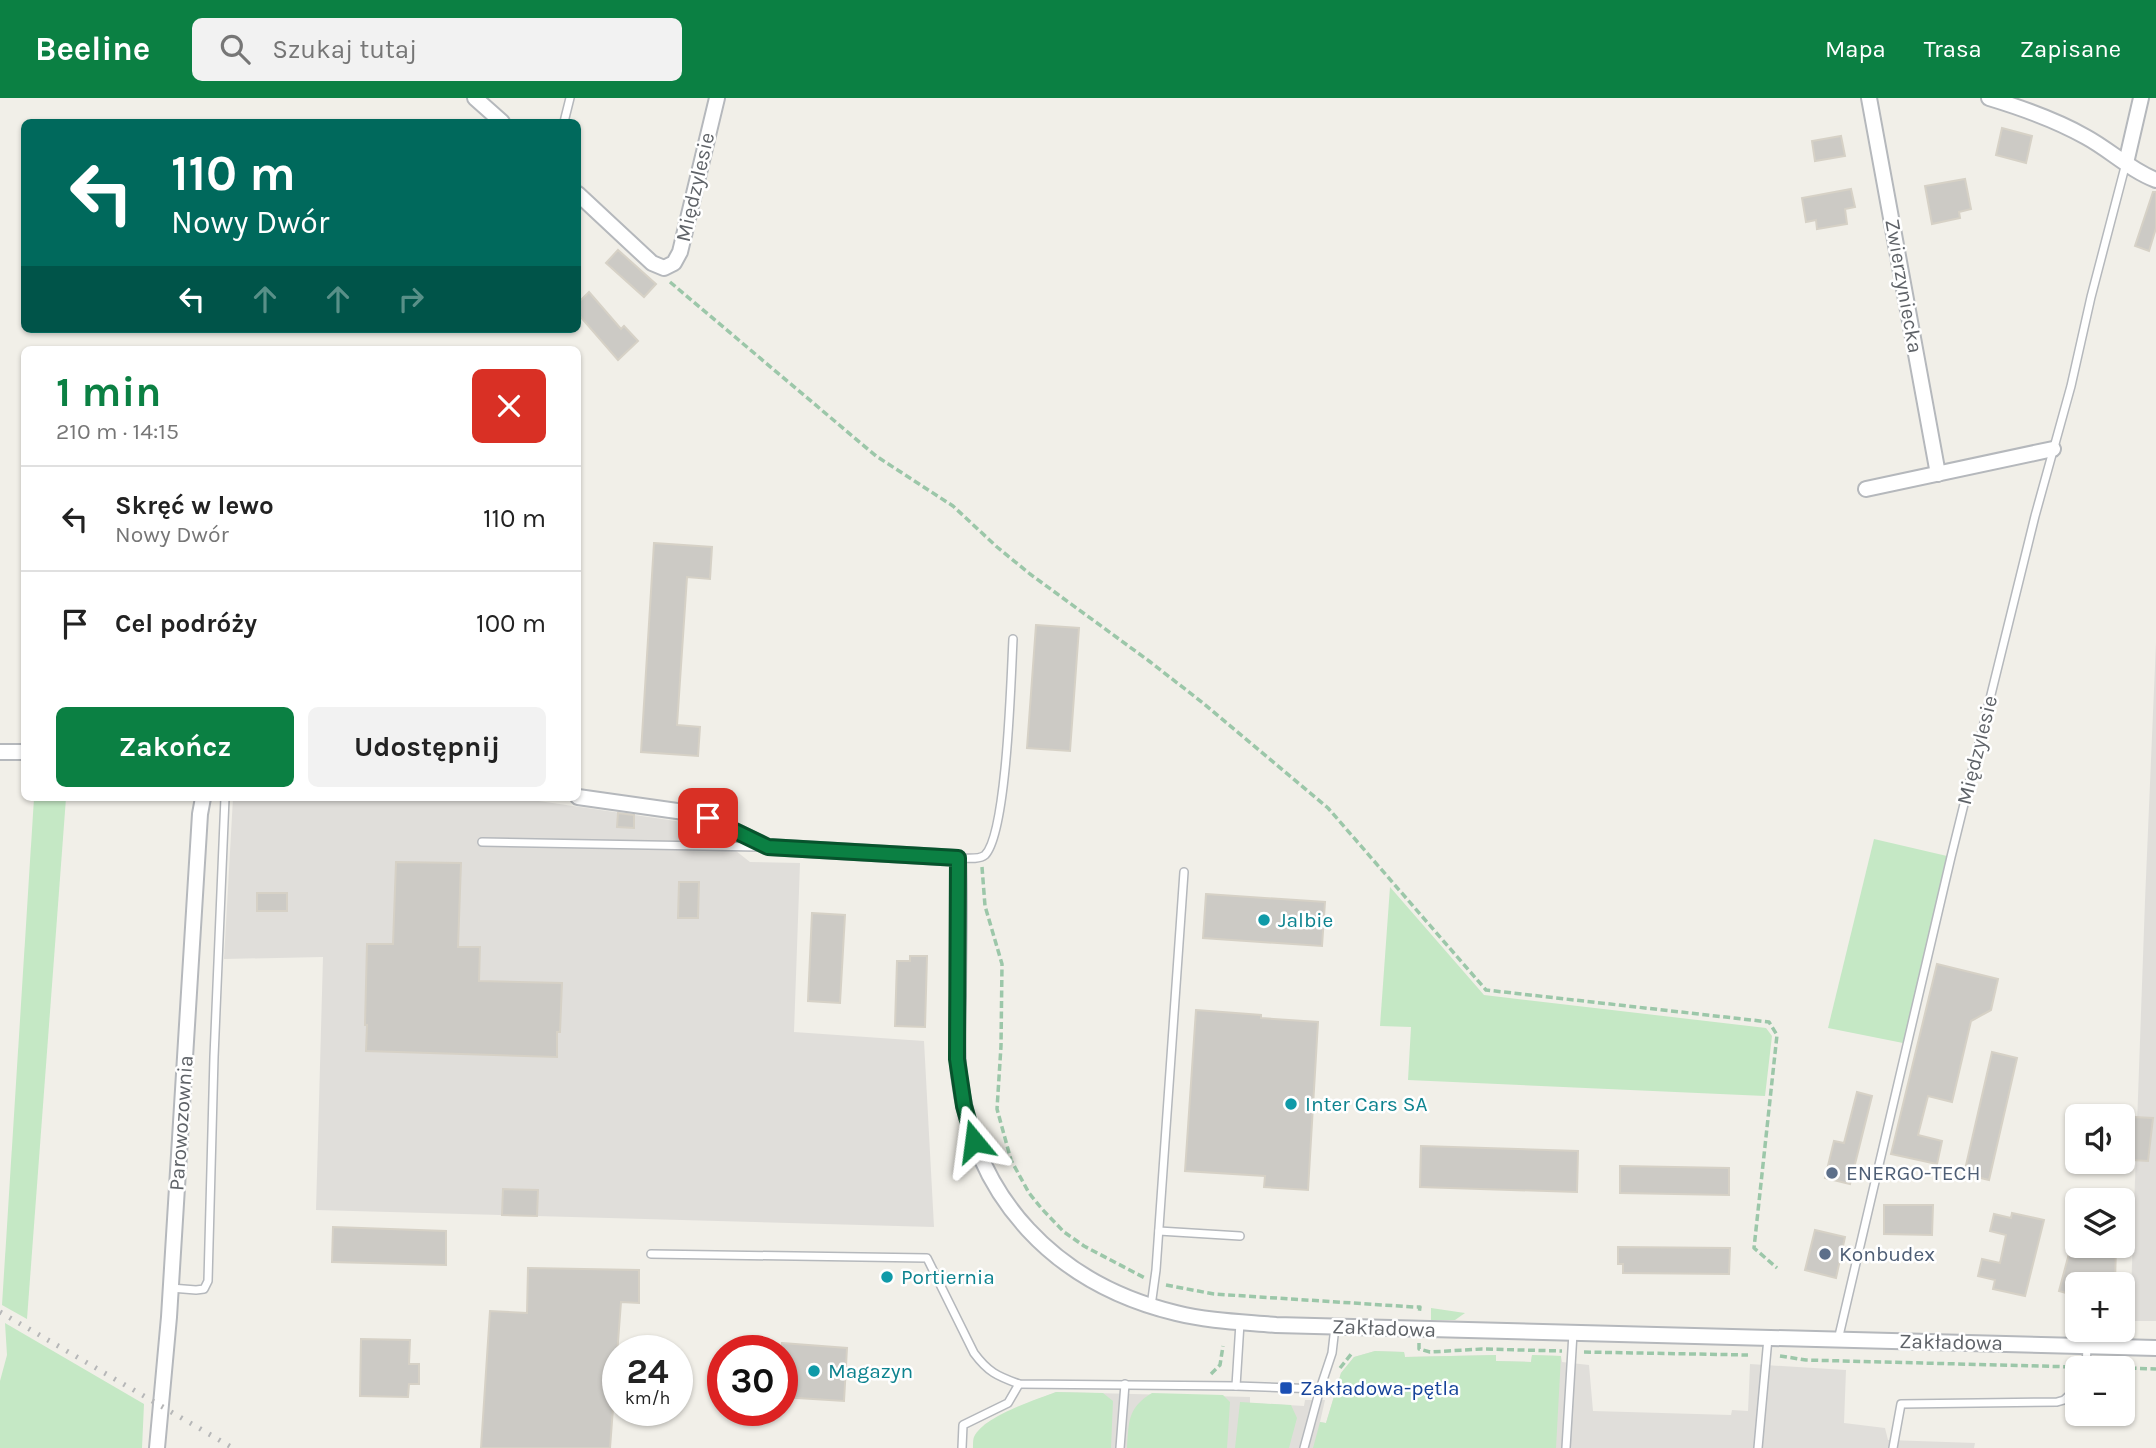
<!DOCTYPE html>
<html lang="pl">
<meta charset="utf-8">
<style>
:root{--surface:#fff;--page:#f2f2f2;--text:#222;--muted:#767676;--line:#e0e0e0;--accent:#0b8043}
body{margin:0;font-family:Karla,sans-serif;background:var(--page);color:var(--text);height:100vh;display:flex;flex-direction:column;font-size:26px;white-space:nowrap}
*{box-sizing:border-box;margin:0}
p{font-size:23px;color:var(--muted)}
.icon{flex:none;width:38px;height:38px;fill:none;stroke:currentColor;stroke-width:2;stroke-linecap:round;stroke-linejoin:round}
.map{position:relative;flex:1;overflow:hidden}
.drawer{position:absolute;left:21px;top:248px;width:560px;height:455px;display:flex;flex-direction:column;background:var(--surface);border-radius:10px;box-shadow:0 2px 5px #0004}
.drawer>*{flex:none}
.banner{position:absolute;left:21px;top:21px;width:560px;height:214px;border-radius:10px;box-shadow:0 2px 5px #0004;background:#00695c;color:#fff;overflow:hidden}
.buttons{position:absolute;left:2065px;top:1006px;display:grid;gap:14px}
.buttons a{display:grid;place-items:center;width:70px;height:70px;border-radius:10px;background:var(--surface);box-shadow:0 2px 5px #0004;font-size:35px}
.speed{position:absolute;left:602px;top:1237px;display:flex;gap:14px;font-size:35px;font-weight:700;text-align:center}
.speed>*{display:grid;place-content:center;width:91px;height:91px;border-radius:50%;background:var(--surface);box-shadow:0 2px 5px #0004;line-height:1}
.speed small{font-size:18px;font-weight:400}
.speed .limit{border:10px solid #d22;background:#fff;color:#111}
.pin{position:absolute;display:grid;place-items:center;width:60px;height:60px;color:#fff;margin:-30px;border-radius:14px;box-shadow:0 4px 10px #0006}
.me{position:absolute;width:77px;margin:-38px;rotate:344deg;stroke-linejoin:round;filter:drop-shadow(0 0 5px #0008)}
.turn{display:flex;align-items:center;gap:24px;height:147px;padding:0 35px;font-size:32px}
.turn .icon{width:91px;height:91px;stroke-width:2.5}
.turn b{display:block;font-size:49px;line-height:60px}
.lanes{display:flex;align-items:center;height:66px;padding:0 35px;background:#0003;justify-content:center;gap:35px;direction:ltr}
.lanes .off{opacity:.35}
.round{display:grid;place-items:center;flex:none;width:74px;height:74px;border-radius:10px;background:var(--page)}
.overview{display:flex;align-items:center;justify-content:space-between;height:119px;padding:0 35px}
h1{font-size:42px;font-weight:700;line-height:52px;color:var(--accent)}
.button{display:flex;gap:14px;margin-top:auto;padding:14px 35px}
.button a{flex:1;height:80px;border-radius:10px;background:var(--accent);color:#fff;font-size:28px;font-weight:700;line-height:80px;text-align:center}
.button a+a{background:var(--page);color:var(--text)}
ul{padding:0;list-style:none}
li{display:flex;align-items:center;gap:21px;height:105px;padding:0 35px;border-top:2px solid var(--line)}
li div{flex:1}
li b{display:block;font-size:26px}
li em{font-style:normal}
header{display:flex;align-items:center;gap:42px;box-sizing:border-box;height:98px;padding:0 35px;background:var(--accent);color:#fff}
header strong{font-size:33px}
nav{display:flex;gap:38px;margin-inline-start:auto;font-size:24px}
.search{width:490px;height:63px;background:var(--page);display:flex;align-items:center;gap:18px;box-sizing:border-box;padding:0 24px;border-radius:10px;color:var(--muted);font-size:26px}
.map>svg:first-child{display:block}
.industrial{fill:#e0deda}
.green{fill:#c5e8c5}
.building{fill:#cccac5;stroke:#d6d1c6;stroke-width:2}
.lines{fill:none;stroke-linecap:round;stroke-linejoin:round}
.service-casing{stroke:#b5b8bc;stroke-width:10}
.minor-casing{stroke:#b5b8bc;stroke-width:18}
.path{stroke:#9cc7a9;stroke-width:3.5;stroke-dasharray:7 3.5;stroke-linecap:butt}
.service{stroke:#fff;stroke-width:7}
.minor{stroke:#fff;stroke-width:14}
.rail{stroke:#b6b7b8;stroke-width:5;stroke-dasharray:2 9;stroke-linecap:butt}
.route-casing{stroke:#07532c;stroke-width:18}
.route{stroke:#0b8043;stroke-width:12}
.culture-dot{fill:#0f9aa8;stroke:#fff;stroke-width:2.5}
.service-dot{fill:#5c6f8a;stroke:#fff;stroke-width:2.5}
.transit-dot{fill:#1a4fb4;stroke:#fff;stroke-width:2.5}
.labels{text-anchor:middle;stroke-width:5;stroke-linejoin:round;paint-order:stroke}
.street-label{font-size:21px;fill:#5f6368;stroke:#fff}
.culture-label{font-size:21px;fill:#0d838f;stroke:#fff;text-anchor:start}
.service-label{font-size:21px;fill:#4e5e75;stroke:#fff;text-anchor:start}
.transit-label{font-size:21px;fill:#164399;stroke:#fff;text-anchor:start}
</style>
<header>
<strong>Beeline</strong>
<div class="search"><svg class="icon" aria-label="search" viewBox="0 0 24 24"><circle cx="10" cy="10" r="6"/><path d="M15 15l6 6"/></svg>Szukaj tutaj</div>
<nav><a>Mapa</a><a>Trasa</a><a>Zapisane</a></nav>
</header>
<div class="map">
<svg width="2156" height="1350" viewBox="0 0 2156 1350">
<rect width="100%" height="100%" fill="#f1efe8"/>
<g class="industrial">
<path d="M2156,545V1223H2130L2145,803Z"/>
<path d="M233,700H509L532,702L703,727L750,764L800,765L794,934L924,943L934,1129L316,1112L323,859L224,861Z"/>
<path d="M1375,1253L1404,1254L1405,1259L1496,1257V1263L1531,1264L1532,1257L1561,1258L1562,1264L1589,1267L1593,1313L1731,1317L1732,1312L1748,1313L1750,1266L1846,1272L1844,1325L1885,1330L1888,1342L1975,1345L1974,1350H973L974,1340L985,1326L1023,1307L1056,1294L1250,1299V1305L1304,1308L1305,1302H1325L1320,1324L1326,1325L1341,1275L1354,1259Z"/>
</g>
<g class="green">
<path d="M34,700H66L27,1221L2,1207Z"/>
<path d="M1874,741L1947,758L1903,945L1828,930Z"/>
<path d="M1390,789L1484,897L1766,930L1772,938L1765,998L1408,982L1411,929L1380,928Z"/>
<path d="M1431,1210L1465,1215L1455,1222H1431Z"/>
<path d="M5,1225L144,1306L142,1350H0V1283L7,1257Z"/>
<path d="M1375,1253L1404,1254L1405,1259L1496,1257V1263L1531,1264L1532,1257L1561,1258L1556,1350H1313L1320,1324L1326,1325L1341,1275L1354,1259Z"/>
<path d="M1056,1294L1103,1295L1113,1303L1111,1350H973C973,1348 973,1341 974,1339C984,1318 1035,1302 1056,1294Z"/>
<path d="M1152,1295L1223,1297L1230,1304L1227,1350H1127C1129,1324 1127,1310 1152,1295Z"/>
<path d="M1240,1304L1291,1307L1297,1320L1289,1350H1235Z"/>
</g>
<g class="building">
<path d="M2002,30L2032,38L2026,65L1996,57Z"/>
<path d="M1841,38L1845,58L1815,63L1812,43Z"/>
<path d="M1965,81L1971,111L1959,114L1960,120L1932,126L1925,88Z"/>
<path d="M1851,91L1855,109L1845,111L1847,126L1817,131L1816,122L1806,124L1802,100Z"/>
<path d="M2153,94H2156V130L2149,153L2135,148Z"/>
<path d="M618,152L656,186L644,199L606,165Z"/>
<path d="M589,194L621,231L624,228L638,243L618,262L578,216V205Z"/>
<path d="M654,445L712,449L710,481L687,479L677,627L700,629L698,658L641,654Z"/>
<path d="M1036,527L1079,530L1070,653L1027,650Z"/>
<path d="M618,715L634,717V730L617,729Z"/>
<path d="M396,764L461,765L458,849H480L479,883L562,885L560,934H557V959L366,953L367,927H365L367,846H393Z"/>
<path d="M679,784H699L698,820H678Z"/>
<rect x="257" y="795" width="30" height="18"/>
<path d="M1206,796L1325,804L1322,848L1203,840Z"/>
<path d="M812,815L845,817L840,905L808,903Z"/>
<path d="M910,858H927L925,929L895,928L897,863H910Z"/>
<path d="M1937,866L1998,881L1991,912L1971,923L1952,1004L1928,998L1918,1037L1942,1043L1937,1066L1891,1056Z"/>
<path d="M1196,912L1261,917V920L1318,924L1308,1092L1264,1089L1265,1078L1185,1073Z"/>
<path d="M1992,954L2017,960L1989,1082L1964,1076Z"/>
<path d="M1857,994L1872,998L1850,1086L1825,1080L1834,1043L1844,1045Z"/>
<path d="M2134,1019L2153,1020L2148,1063L2132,1062Z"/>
<path d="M1421,1048L1578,1053L1577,1094L1420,1089Z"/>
<path d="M1620,1068L1729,1070V1097L1620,1095Z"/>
<path d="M503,1091L538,1092L537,1118L502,1117Z"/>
<path d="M1884,1107H1933L1932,1137L1884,1136Z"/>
<path d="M2012,1115L2044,1122L2025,1198L1993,1191L1995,1182L1978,1178L1982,1161L2000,1165L2006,1137L1990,1133L1994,1116L2011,1120Z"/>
<path d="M333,1129L446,1133V1167L332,1164Z"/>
<path d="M1815,1132L1845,1139L1836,1180L1805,1172Z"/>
<path d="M2071,1148H2116L2115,1186H2077V1198L2059,1193Z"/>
<path d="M1618,1149L1730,1150L1729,1176L1623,1175V1166H1618Z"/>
<path d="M528,1170L639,1172V1205L621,1204L610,1350H481L490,1213L527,1215Z"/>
<path d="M361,1241L410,1242L409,1266H419V1286H409L408,1299L360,1298Z"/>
<path d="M782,1245L847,1250L844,1303L782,1299Z"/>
</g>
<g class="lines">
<g class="service-casing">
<g id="service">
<path d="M564,24L570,0"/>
<path d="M482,744L760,749"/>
<path d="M958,760C965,760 979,762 985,757C1007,735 1011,579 1013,541"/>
<path d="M1159,1133L1240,1138"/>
<path d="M651,1156L927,1160L974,1255C988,1274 997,1278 1019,1286L1236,1288"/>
<path d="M171,1190L196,1192L204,1191L208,1183L214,959L225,700"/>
<path d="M1151,1208L1156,1172L1184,774"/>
<path d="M1240,1225L1236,1288L1320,1291L1332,1255L1335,1229"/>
<path d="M1838,1242L1951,759L2035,418L2071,288L2091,199L2126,65"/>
<path d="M2086,1270L2087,1249"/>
<path d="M962,1350L963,1327L1008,1305L1019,1286"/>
<path d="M1120,1350L1125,1286"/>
<path d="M1304,1350L1320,1291"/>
<path d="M1566,1350L1573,1235"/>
<path d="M1758,1350L1768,1240"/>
<path d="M1893,1350L1901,1306L2057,1304L2064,1302L2077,1290"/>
</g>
</g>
<g class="minor-casing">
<g id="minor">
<path d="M475,0L502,24"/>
<path d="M1869,0L1938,376"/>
<path d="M1989,0C2022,10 2056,22 2086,39C2110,52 2130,72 2156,82"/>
<path d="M2126,65L2141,0"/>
<path d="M578,96L652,165L664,170L674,165L680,154L717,0"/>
<path d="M1866,391L2053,351"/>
<path d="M0,654H24"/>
<path d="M578,699L677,713L708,720L768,749L958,760C960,806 958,852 958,898C957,924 956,951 959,977C974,1101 1056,1186 1176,1215C1208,1223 1242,1224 1276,1227L2156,1250"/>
<path d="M157,1350L169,1219L200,716L203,700"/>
</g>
</g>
<g class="path">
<path d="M670,184L876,358L953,408L997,449L1030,476L1149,563L1203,605L1328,710L1486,892L1769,924L1777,937L1754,1150L1777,1170"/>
<path d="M982,769L985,808L1002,866L1001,948L997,1011L1011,1062L1029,1095L1042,1111L1064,1134L1084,1148L1145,1180"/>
<path d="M1166,1187L1214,1196L1414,1209H1420L1419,1216"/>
<path d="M1419,1245V1251L1430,1254L1482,1251L1562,1253"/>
<path d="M1584,1254L1748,1257"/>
<path d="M1780,1258L1806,1262L2076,1269"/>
<path d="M2098,1269L2156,1271"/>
<path d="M1340,1270L1352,1255"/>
<path d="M1211,1276L1220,1267L1223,1248"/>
</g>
<use href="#service" class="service"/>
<use href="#minor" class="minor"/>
<path class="rail" d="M0,1214L233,1350"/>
</g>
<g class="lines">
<g class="route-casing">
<path id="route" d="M708,720L768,749L958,760L957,961L964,1008L974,1043"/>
</g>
<use href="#route" class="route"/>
</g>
<g class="culture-dot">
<circle cx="1264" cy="822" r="7"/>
<circle cx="1291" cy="1006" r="7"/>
<circle cx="887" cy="1179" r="7"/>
<circle cx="814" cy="1273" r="7"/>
</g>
<g class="service-dot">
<circle cx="1832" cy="1075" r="7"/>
<circle cx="1825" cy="1156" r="7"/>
</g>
<rect class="transit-dot" x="1279" y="1283" width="14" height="14" rx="3.5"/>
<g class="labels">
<g class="street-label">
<text transform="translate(695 89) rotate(-77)" y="7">Międzylesie</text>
<text transform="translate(1904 188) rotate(80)" y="7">Zwierzyniecka</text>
<text transform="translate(1977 652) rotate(-76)" y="7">Międzylesie</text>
<text transform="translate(181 1025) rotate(-86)" y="7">Parowozownia</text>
<text transform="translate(1384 1230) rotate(2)" y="7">Zakładowa</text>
<text transform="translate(1951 1244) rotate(1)" y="7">Zakładowa</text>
</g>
<g class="culture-label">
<text x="1278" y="829">Jalbie</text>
<text x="1305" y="1013">Inter Cars SA</text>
<text x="901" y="1186">Portiernia</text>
<text x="828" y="1280">Magazyn</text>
</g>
<g class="service-label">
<text x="1846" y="1082">ENERGO-TECH</text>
<text x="1839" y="1163">Konbudex</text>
</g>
<g class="transit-label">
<text x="1300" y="1297">Zakładowa-pętla</text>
</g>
</g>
</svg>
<div class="buttons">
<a><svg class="icon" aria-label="sound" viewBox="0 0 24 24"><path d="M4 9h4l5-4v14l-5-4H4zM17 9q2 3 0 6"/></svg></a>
<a><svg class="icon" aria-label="layers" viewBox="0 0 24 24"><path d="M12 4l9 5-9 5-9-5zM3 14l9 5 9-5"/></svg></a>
<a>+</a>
<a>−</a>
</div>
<div class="speed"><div>24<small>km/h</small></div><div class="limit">30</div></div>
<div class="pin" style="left:708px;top:720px;background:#d93025"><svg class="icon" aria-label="arrive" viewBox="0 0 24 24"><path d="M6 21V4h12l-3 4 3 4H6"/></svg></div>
<svg class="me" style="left:974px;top:1043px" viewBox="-20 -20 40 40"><path d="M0-17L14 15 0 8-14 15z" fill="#0b8043" stroke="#fff" stroke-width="4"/></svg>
<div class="banner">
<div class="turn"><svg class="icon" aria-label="left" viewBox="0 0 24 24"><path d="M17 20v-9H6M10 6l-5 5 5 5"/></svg><div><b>110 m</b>Nowy Dwór</div></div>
<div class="lanes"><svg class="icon" aria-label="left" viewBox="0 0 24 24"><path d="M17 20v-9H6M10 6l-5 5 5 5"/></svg><svg class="icon off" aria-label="ahead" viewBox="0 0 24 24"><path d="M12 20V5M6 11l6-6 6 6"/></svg><svg class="icon off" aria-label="ahead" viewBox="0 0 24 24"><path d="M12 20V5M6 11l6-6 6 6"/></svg><svg class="icon off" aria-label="right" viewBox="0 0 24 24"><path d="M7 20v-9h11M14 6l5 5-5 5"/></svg></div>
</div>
<section class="drawer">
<div class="overview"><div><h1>1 min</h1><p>210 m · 14:15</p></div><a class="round" style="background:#d93025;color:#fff"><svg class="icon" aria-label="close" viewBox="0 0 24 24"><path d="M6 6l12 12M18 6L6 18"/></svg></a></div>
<ul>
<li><svg class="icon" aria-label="left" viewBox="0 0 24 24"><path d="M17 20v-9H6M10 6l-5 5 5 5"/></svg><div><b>Skręć w lewo</b><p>Nowy Dwór</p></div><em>110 m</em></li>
<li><svg class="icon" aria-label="arrive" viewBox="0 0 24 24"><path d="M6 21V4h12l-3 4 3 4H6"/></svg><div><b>Cel podróży</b></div><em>100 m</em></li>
</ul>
<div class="button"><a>Zakończ</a><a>Udostępnij</a></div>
</section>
</div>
